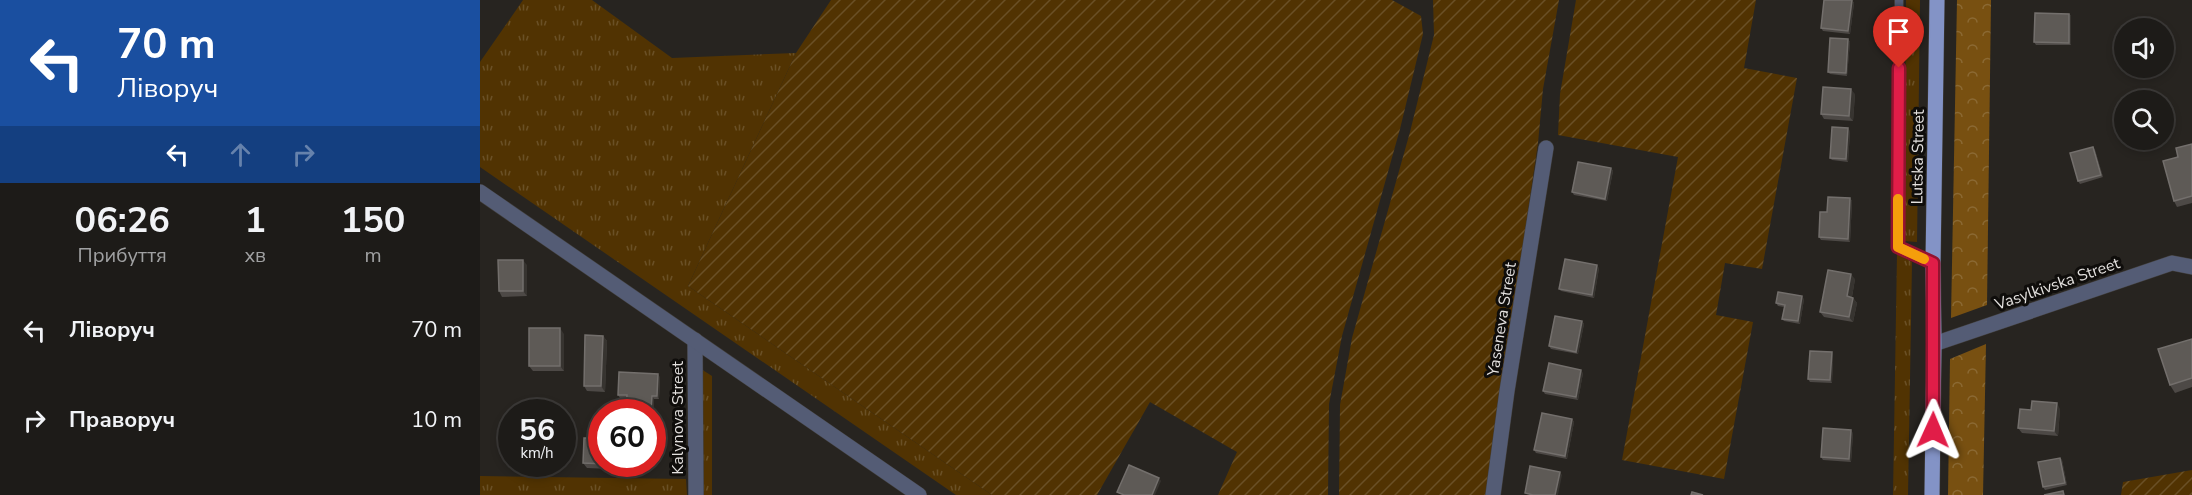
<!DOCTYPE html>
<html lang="uk">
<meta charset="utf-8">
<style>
:root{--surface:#1d1b18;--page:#2a2825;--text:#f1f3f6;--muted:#a0a1a2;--line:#3b3937}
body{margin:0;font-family:"Nunito Sans",sans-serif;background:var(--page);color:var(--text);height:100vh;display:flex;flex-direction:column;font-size:22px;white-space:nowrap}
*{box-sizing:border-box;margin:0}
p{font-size:20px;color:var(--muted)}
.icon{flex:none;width:33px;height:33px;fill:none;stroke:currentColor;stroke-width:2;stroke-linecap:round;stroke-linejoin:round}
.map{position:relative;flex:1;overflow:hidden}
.drawer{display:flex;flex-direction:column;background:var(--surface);width:480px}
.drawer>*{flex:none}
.top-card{background:#1a4fa0;color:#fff;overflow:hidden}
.controls{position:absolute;left:1634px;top:18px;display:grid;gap:12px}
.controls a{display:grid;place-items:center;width:60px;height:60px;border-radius:50%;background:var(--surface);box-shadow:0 3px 9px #0003,0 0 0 2px var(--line);font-size:30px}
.speed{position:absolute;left:18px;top:399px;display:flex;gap:12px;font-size:30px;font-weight:700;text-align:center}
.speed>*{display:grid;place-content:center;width:78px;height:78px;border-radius:50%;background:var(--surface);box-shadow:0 3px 9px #0003,0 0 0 2px var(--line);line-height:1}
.speed small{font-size:15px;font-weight:400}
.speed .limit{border:9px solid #d22;background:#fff;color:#111}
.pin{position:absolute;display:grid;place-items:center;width:51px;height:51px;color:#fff;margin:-62px -26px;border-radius:50% 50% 50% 0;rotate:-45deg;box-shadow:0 0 6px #0007}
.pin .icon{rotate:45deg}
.me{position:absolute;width:66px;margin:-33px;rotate:1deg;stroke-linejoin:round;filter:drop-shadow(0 0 4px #0008)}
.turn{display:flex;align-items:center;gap:21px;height:126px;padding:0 18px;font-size:27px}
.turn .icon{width:78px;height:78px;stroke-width:2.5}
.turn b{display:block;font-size:42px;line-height:51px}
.lanes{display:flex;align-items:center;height:57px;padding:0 18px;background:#0003;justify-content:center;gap:30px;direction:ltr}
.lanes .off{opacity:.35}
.eta{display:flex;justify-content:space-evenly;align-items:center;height:102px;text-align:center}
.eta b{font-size:36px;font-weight:700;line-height:42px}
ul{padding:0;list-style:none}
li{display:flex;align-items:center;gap:18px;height:90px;padding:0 18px}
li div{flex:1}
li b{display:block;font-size:22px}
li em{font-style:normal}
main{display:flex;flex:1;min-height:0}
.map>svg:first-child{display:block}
.grass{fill:url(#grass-tufts)}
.forest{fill:url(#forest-crowns)}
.garden{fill:url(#garden-furrows)}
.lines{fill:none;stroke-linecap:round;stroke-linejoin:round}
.service-casing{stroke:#413e3b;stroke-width:10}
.minor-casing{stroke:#413e3b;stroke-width:16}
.tertiary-casing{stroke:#413e3b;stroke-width:16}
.primary-casing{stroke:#413e3b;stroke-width:16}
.service{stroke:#545c75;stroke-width:8}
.minor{stroke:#545c75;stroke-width:15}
.tertiary{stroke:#545c75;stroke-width:15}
.primary{stroke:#8393c6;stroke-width:15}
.wall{fill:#4d4946}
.shaded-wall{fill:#373430}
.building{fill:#5e5a56;stroke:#736f6c;stroke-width:1.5}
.route-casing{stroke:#92132f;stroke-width:15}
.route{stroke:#e11d48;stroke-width:10}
.slow{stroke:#f59e0b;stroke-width:10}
.labels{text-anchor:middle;stroke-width:6;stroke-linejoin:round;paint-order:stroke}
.street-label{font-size:16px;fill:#e4e1df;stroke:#0f0d0b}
</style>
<main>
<section class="drawer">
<div class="top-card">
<div class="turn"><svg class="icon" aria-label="left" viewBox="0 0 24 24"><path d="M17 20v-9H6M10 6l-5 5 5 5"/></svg><div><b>70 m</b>Ліворуч</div></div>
<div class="lanes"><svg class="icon" aria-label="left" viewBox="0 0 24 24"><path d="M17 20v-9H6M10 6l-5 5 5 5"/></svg><svg class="icon off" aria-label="ahead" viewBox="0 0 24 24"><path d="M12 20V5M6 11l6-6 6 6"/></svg><svg class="icon off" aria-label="right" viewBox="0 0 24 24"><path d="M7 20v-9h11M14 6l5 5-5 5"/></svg></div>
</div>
<div class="eta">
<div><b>06:26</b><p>Прибуття</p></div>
<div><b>1</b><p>хв</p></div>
<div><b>150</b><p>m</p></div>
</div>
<ul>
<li><svg class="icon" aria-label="left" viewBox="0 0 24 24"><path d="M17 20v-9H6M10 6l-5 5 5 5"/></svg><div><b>Ліворуч</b></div><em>70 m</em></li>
<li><svg class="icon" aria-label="right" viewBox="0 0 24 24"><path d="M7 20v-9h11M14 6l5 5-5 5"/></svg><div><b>Праворуч</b></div><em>10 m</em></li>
</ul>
</section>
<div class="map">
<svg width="1712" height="495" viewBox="0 0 1712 495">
<defs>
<pattern id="grass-tufts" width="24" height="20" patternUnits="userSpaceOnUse" patternTransform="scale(1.5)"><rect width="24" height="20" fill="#513302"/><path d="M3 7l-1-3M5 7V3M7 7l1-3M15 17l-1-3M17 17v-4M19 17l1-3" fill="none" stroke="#6a5026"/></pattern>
<pattern id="forest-crowns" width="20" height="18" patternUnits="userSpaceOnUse" patternTransform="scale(1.5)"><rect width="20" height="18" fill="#785011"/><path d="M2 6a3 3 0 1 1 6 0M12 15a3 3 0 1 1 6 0" fill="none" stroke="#8b6933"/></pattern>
<pattern id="garden-furrows" width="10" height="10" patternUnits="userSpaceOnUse" patternTransform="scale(1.5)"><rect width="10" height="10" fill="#513302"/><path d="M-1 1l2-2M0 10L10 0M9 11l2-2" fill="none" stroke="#6a5026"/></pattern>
</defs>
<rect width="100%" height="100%" fill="#272420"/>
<g class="grass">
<path d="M43,0H112L192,58L316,53L208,286L512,495H476L0,167V62Z"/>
<path d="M1426,0H1440L1437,242L1424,241Z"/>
<path d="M1417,254L1432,262L1428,495H1413Z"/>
<path d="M221,369L232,376V495H222Z"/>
<path d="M0,476L206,479L207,495H0Z"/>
</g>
<g class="forest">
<path d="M1477,0H1511L1507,305L1471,318Z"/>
<path d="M1506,344L1503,495H1468L1470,359Z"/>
</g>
<g class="garden">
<path d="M351,0H912L941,16L943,34L920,129L862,336L849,404L848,495H738L757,452L670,402L617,495H512L208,286L316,53Z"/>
<path d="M953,0H1079L1063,89L1058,143L1006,495H859L860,405L872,338L930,132L954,35Z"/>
<path d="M1096,0H1276L1264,68L1317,78L1282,269L1245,263L1236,315L1273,322L1244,479L1142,460L1198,157L1078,135L1080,94Z"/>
<path d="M1712,470V495H1641L1643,482Z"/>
</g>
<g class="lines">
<g class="service-casing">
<path id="service" d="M1419,0L1418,247L1453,263"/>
</g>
<g class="minor-casing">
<g id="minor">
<path d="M215,340L216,495"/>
<path d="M1454,344L1692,263L1712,267"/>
<path d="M1013,495L1027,391L1066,148"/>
</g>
</g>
<g class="tertiary-casing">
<path id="tertiary" d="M0,192L439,495"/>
</g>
<g class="primary-casing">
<path id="primary" d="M1452,495L1454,344L1453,263L1457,0"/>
</g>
<use href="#service" class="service"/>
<use href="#minor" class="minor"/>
<use href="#tertiary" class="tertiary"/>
<use href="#primary" class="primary"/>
</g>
<g class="wall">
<path d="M1372,0L1374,3L1370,34L1343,31L1341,28Z"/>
<path d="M1589,14L1591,16V45H1556L1554,42Z"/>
<path d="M1368,39L1370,42L1367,76L1350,74L1348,72Z"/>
<path d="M1375,94L1373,121L1344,119L1341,114Z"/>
<path d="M1370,131L1368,162L1352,160L1350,158Z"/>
<path d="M1712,144V203L1697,207L1694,201L1698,157Z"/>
<path d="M1613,147L1615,150L1623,177L1600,184L1598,181Z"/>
<path d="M1131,168L1133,171L1127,201L1094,195L1092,192Z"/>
<path d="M1370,198L1372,201L1370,242L1341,240L1339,237L1347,212Z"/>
<path d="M47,265V296L22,297L19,291Z"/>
<path d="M1119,268L1114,298L1081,291L1079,289Z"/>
<path d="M1375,279L1372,297L1373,298L1377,303L1373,322L1344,317L1340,312Z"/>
<path d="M1324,299L1320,324L1304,321L1302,319L1304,307L1298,306L1296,303Z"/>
<path d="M1102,321L1104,324L1098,354L1071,349L1069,346Z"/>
<path d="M84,334V371H53L49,366Z"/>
<path d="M123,336L127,341L125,392L107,391L104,386Z"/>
<path d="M1712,339V387L1695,393L1690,385Z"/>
<path d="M1353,355L1352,383L1330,382L1328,379Z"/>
<path d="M1103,373L1098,400L1065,394L1063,391Z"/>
<path d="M180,377L179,399H174L173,414L172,412H148L146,410L147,398H140L138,395Z"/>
<path d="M1580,409L1578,436L1542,433L1538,428L1551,410Z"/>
<path d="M1092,419L1094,422L1087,459L1056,453L1054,450Z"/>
<path d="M1373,433L1371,462L1343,460L1341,457Z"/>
<path d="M1580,458L1582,460L1587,485L1565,490L1563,487Z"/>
<path d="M103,463L131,464V469L107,468Z"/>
</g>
<g class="shaded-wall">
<path d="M1372,0L1374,3L1370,34L1368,31Z"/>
<path d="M1589,14L1591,16V45L1589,43Z"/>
<path d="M1368,39L1370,42L1367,76L1366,73Z"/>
<path d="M1371,89L1375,94L1373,121L1369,116Z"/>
<path d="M1368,128L1370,131L1368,162L1366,159Z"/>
<path d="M1613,147L1615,150L1623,177L1621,175Z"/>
<path d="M1131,168L1133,171L1127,201L1125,199Z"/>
<path d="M1370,198L1372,201L1370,242L1368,239Z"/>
<path d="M43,260L47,265V296L43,291Z"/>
<path d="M1117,265L1119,268L1114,298L1112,295Z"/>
<path d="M1371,274L1375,279L1371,302L1367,296Z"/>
<path d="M1322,296L1324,299L1320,324L1318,321Z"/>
<path d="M1373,298L1377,303L1373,322L1369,317Z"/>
<path d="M1102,321L1104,324L1098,354L1096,352Z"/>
<path d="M80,328L84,334V371L80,366Z"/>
<path d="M123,336L127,341L125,392L121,386Z"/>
<path d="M1352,352L1353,355L1352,383L1350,380Z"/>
<path d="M1101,370L1103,373L1098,400L1096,397Z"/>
<path d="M178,374L180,377L179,399L177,396Z"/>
<path d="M172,396L174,399L173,414L171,411Z"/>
<path d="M1577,403L1580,409L1578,436L1574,431Z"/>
<path d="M1092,419L1094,422L1087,459L1085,456Z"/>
<path d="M1371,430L1373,433L1371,462L1369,459Z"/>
<path d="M1580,458L1582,460L1587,485L1585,483Z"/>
<path d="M1080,472L1082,475L1078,495H1075Z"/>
<path d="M679,478L681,481L675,495H672Z"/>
</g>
<g class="building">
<path d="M1344,0H1372L1368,31L1341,28Z"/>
<path d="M1555,13L1589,14V43L1554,42Z"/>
<path d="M1350,38L1368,39L1366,73L1348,72Z"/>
<path d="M1343,87L1371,89L1369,116L1341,114Z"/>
<path d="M1352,127L1368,128L1366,159L1350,158Z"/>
<path d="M1712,144V196L1694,201L1683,161L1698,157L1696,148Z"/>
<path d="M1613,147L1621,175L1598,181L1590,153Z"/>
<path d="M1098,162L1131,168L1125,199L1092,192Z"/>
<path d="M1348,197L1370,198L1368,239L1339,237L1340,212H1347Z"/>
<path d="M1085,259L1117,265L1112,295L1079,289Z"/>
<path d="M18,260H43V291H19Z"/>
<path d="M1348,270L1371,274L1367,296L1373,298L1369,317L1340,312Z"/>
<path d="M1298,292L1322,296L1318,321L1302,319L1305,305L1296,303Z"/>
<path d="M1075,316L1102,321L1096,352L1069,346Z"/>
<rect x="49" y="328" width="31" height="38"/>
<path d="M105,335L123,336L121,386H104Z"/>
<path d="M1712,339V378L1690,385L1678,349Z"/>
<path d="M1330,351L1352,352L1350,380L1328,379Z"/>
<path d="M1069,363L1101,370L1096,397L1063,391Z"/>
<path d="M139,372L178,374L177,396H172L171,411L146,410L147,395H138Z"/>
<path d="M1552,401L1577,403L1574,431L1538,428L1540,409L1551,410Z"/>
<path d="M1062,413L1092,419L1085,456L1054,450Z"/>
<path d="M1343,428L1371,430L1369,459L1341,457Z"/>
<path d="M104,438H122V464H127L103,463Z"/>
<path d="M1580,458L1585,483L1563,487L1558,462Z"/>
<path d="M649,465L679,478L672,495H644L637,492Z"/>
<path d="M1050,466L1080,472L1075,495H1053L1045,493Z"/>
<path d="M1583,491L1584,495H1564Z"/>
<path d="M1212,492L1223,495H1211Z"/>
</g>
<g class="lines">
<g class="route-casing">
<path id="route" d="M1419,68L1418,247L1453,263V430"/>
</g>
<use href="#route" class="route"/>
<path class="slow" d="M1418,199V247L1444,259"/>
</g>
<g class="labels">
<g class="street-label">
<text transform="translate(1437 157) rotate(-89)" y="6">Lutska Street</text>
<text transform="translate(1577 283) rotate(-19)" y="6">Vasylkivska Street</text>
<text transform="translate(1021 319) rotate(-81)" y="6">Yaseneva Street</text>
<text transform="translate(197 418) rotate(-90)" y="6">Kalynova Street</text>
</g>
</g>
</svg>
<div class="controls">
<a><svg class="icon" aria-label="sound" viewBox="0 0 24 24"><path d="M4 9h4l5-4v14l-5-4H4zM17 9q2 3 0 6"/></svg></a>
<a><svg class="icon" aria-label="search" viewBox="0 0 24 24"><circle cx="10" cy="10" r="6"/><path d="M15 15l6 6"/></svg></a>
</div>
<div class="speed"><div>56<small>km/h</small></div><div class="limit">60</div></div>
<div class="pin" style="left:1419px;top:68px;background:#d93025"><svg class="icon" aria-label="arrive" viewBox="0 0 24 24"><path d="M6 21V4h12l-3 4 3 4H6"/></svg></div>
<svg class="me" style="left:1453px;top:430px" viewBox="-20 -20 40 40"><path d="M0-17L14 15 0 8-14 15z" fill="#e11d48" stroke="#fff" stroke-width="4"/></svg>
</div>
</main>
